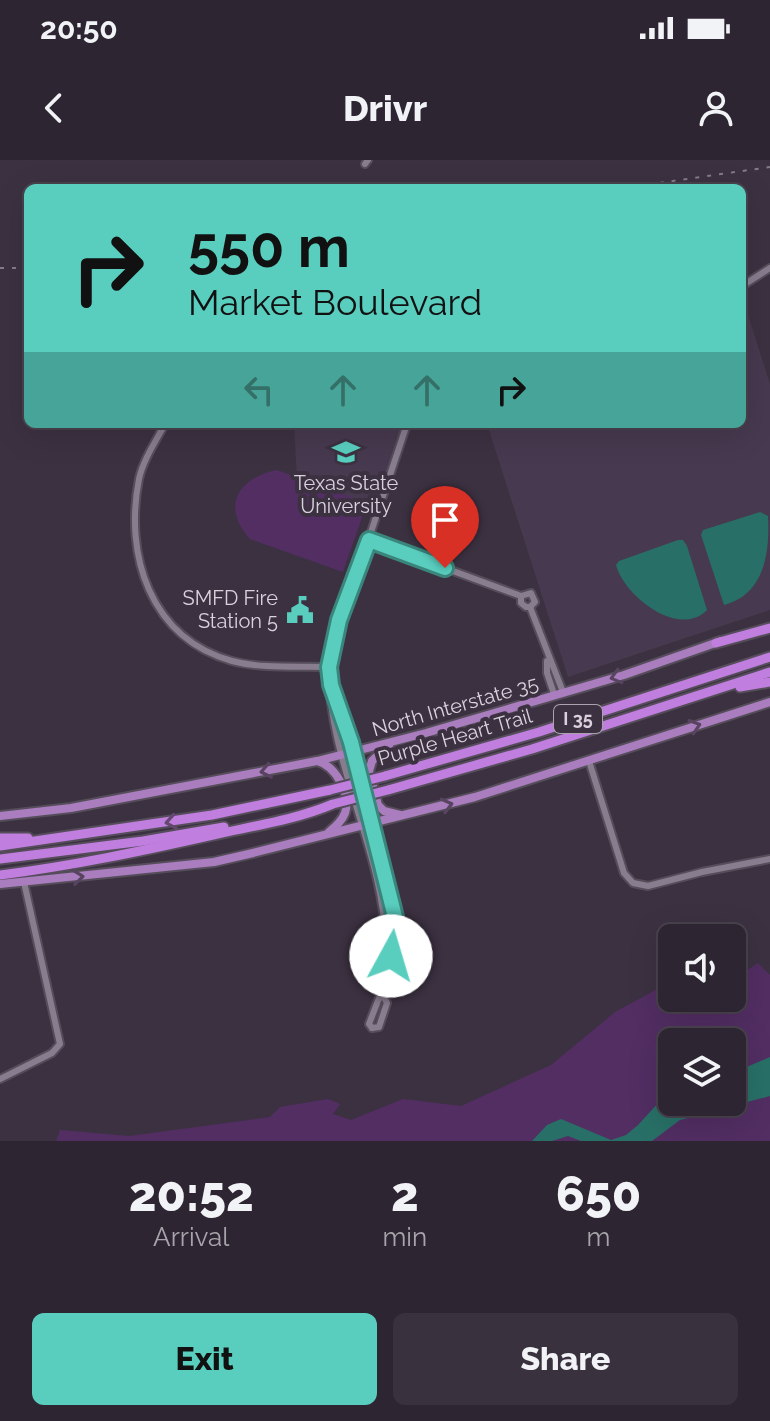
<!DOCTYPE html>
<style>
:root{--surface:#2d2531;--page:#39313d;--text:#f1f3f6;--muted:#a7a5ab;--line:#48424d;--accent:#59cebf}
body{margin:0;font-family:Raleway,sans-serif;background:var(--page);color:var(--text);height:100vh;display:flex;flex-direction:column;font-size:30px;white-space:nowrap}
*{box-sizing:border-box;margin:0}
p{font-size:26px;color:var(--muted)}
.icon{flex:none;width:44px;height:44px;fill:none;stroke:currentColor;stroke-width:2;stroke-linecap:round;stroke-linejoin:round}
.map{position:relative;height:981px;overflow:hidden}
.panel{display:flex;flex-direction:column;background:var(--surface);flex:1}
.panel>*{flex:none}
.guide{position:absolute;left:24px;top:24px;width:722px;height:244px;border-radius:12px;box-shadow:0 8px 32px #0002,0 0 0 2px var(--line);background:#59cebf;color:#111;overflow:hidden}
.tools{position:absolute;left:658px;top:764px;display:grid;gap:16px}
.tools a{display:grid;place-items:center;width:88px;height:88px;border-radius:12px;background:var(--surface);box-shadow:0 8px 32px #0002,0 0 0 2px var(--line);font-size:40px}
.pin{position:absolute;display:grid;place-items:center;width:68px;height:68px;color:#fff;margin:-82px -34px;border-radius:50% 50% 50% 0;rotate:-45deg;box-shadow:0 0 8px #0007}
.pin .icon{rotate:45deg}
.me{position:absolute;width:88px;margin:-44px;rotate:6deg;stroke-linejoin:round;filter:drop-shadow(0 0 6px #0008)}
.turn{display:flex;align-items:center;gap:28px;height:168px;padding:0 32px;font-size:36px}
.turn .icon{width:104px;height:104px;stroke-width:2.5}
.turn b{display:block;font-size:56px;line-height:68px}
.lanes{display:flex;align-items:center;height:76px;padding:0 32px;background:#0003;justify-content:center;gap:40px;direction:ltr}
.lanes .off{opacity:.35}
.eta{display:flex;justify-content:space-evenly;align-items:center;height:136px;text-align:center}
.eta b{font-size:48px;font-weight:800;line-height:56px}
.cta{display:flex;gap:16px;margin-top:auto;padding:16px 32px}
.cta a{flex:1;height:92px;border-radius:12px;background:var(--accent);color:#111;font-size:32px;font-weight:800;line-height:92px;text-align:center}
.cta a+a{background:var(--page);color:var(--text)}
.status{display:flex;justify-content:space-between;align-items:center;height:56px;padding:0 40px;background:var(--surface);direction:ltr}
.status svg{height:22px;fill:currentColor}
header{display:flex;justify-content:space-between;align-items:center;height:104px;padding:0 32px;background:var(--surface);font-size:36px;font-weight:800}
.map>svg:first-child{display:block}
.built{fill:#47394f}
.green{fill:#522e63;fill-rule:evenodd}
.water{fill:#287067}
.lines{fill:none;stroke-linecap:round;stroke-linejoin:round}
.minor-casing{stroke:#554d5a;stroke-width:10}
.major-casing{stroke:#554d5a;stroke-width:12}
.highway-casing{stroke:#554d5a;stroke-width:13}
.minor{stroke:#887c8f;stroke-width:6}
.major{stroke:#aa7dbf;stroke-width:8}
.highway{stroke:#c07edf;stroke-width:9}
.rail{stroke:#847b88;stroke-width:2;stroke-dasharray:4 8;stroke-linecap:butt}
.highway-bridge-casing{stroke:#554d5a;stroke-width:13;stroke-linecap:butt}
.highway-bridge{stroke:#c07edf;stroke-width:9}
.oneway{stroke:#584460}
.oneway2{stroke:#644870}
.route-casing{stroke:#3a867c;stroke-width:20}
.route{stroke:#59cebf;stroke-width:14}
.labels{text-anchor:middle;stroke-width:8;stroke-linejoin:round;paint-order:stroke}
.shield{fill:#3c3141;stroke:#aaa2ae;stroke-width:2}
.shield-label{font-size:18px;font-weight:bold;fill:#d9d2dc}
.poi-label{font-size:20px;fill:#d9d2dc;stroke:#3c3141}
.street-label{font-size:20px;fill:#d9d2dc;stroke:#3c3141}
</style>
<div class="status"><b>20:50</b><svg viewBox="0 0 49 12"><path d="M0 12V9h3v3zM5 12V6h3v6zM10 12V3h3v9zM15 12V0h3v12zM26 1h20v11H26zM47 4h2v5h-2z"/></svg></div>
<header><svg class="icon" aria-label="back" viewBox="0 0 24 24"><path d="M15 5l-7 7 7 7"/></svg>Drivr<svg class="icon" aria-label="person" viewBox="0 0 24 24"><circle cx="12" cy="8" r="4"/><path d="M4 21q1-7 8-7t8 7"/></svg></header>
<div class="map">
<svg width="770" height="981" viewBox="0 0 770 981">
<rect width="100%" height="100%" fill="#3c3141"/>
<g class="built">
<path d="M742,136L770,224V450L568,517L487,264H742Z"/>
<path d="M294,264H405L377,349L297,320Z"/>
</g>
<g class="green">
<path d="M277,310L367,343L343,412L250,379C221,347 237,318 277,310Z"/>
<path d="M758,803L770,815V981H56L60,970L129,976L270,957L280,947L328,939L340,944L333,954L351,960L403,939L461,946L551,905L615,852L672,821V838H732V820ZM672,882H732V942H672Z"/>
</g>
<g class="water">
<path d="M760,352L768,356C770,394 764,434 724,445L701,375L703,370Z"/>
<path d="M678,380H683L687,386L707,450C679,479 624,436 616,405L619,401Z"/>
<path d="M770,897V936L680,960L652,981H581L568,976L552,981H532L547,965L561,959L611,980L626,975L638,965L672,928V942H732V910L749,906Z"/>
</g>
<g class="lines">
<g class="minor-casing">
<g id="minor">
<path d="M365,4L368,0"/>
<path d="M742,126L770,108"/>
<path d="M165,264C156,281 143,300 139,319C124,395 150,478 232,501C262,509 298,506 329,507"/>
<path d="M369,380L521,436L531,433L535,442L530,447H526L521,443V436"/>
<path d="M530,447L563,532"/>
<path d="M547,501V513L554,534"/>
<path d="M332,528L351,582L389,727L395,757L396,789L391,792L390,813L384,837L387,843L379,867L372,868"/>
<path d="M589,601L624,713L633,723L648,726L702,712L770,699"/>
<path d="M391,792L386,788C385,692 328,604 329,508C329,484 339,460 349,438L407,264"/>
<path d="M372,868L369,864L379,838L384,837"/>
<path d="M0,919L52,893L60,884L24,722"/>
</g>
</g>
<g class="major-casing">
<g id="major">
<path d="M389,585L372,601L369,611L378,645L384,651L400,655"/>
<path d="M317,601C336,606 351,634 345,653C342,661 336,666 329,672"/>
<path d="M0,656L71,648L317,601L426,573L624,515L721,481"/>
<path d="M0,724L214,702L253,693L475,637L770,542"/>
</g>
</g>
<g class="highway-casing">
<g id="highway">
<path d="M716,483L770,468"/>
<path d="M740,527L770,522"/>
<path d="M385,616L539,572L770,497"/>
<path d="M388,630L532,589L770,512"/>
<path d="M0,678H28"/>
<path d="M0,686L212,655L330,630"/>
<path d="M0,699L143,681L224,667"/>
<path d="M0,715C72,706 142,691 213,675C253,666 295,660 333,644"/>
</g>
</g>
<use href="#minor" class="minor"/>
<use href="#major" class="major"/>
<use href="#highway" class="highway"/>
<g class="rail">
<path d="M624,28L770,7"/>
<path d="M0,108H28"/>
</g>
<g class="highway-bridge-casing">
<g id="highway-bridge">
<path d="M330,630L385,616"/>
<path d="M333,644L388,630"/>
</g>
</g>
<use href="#highway-bridge" class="highway-bridge"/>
</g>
<defs><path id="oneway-chevron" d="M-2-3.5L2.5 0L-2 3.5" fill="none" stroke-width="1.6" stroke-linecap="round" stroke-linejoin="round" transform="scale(2)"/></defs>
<g class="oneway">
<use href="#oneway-chevron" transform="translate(616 517) rotate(164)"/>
<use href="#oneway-chevron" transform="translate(695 566) rotate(-18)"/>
<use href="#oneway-chevron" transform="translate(266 611) rotate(169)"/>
<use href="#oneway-chevron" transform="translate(447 645) rotate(-15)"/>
<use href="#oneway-chevron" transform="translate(78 717) rotate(-6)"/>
</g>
<use class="oneway2" href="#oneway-chevron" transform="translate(171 662) rotate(170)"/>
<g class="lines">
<g class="route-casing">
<path id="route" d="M391,796L396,789L395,757L351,582L331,525L329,507L339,460L369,380L445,408"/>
</g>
<use href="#route" class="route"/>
</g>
<defs>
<g id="university-bare" transform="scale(2.16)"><path d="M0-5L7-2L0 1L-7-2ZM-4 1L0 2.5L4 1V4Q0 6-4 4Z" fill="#59cebf" stroke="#3c3141" stroke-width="2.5" paint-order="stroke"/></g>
<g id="civic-bare" transform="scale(2.16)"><path d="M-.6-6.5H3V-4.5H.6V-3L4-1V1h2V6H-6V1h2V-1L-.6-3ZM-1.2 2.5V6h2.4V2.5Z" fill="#59cebf" stroke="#3c3141" stroke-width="2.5" paint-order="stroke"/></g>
</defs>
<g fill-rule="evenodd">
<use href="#university-bare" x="346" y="292"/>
<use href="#civic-bare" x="300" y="450"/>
</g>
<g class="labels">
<rect class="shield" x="554" y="545" width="48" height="28" rx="6"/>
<g class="shield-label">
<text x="578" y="565">I 35</text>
</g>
<g class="poi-label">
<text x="346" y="330">Texas State<tspan x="346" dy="23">University</tspan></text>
<text x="278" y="445" text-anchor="end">SMFD Fire<tspan x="278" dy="23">Station 5</tspan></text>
</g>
<g class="street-label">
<text transform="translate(455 546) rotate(-16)" y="7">North Interstate 35</text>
<text transform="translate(455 577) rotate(-16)" y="7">Purple Heart Trail</text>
</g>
</g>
</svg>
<div class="tools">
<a><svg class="icon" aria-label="sound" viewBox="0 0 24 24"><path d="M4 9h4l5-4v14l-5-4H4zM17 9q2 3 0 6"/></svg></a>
<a><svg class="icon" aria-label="layers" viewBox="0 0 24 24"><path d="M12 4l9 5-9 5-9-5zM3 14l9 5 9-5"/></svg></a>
</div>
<div class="pin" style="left:445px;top:408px;background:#d93025"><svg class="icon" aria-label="arrive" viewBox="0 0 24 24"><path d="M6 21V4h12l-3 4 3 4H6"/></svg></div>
<svg class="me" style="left:391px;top:796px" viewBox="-20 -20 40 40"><circle r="19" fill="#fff"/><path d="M0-13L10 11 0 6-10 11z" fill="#59cebf"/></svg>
<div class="guide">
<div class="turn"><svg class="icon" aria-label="right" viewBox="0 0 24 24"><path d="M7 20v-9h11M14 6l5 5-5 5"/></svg><div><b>550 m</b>Market Boulevard</div></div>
<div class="lanes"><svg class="icon off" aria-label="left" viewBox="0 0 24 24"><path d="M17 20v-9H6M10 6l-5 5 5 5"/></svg><svg class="icon off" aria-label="ahead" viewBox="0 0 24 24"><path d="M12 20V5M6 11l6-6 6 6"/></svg><svg class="icon off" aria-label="ahead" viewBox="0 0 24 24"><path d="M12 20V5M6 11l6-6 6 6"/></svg><svg class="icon" aria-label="right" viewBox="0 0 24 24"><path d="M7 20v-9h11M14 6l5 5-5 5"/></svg></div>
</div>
</div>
<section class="panel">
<div class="eta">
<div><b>20:52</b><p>Arrival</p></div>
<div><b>2</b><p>min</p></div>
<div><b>650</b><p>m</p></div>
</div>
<div class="cta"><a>Exit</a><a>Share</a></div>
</section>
